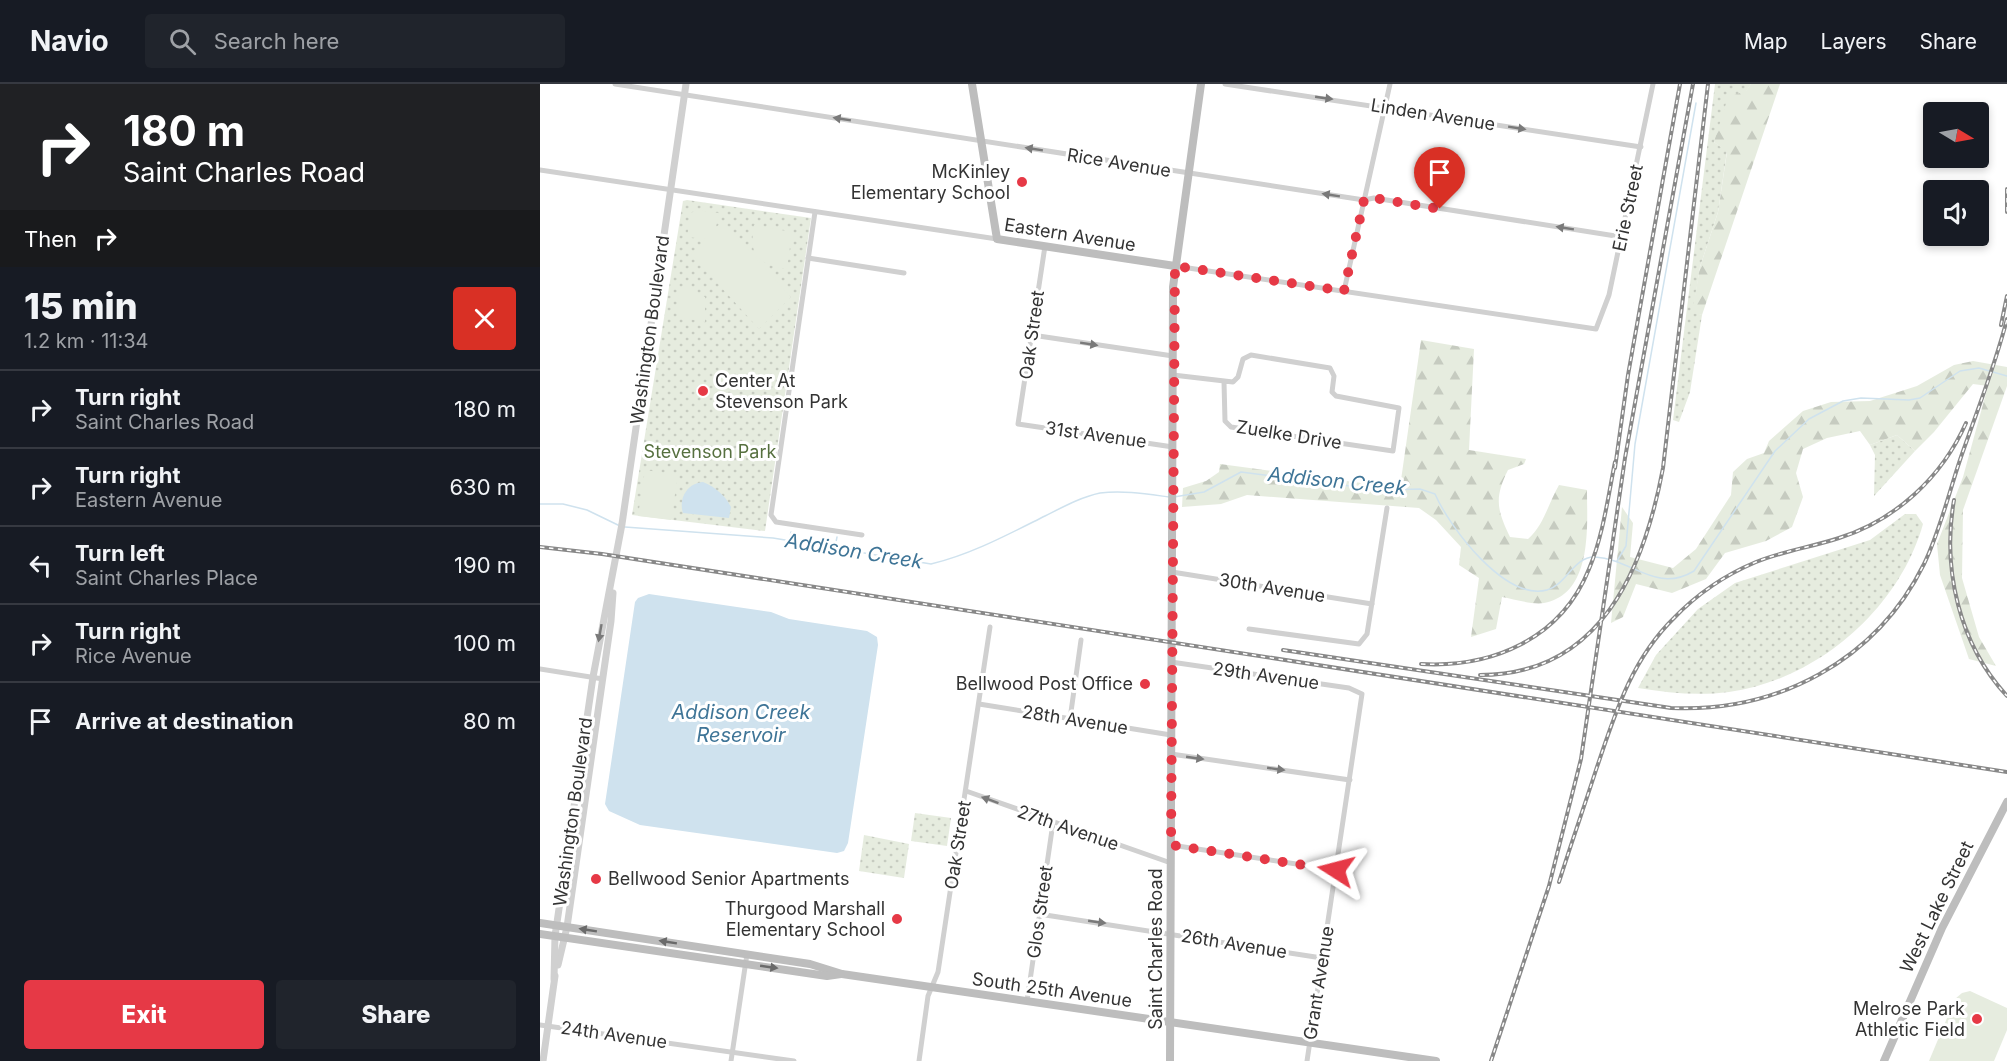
<!DOCTYPE html>
<meta charset="utf-8">
<style>
:root{--surface:#171b24;--page:#20242c;--text:#f1f3f6;--muted:#9ea1a6;--line:#363941;--accent:#e63946}
body{margin:0;font-family:Inter,sans-serif;background:var(--page);color:var(--text);height:100vh;display:flex;flex-direction:column;font-size:22px;white-space:nowrap}
*{box-sizing:border-box;margin:0}
p{font-size:20px;color:var(--muted)}
.icon{flex:none;width:33px;height:33px;fill:none;stroke:currentColor;stroke-width:2;stroke-linecap:round;stroke-linejoin:round}
.map{position:relative;flex:1;overflow:hidden}
.side{display:flex;flex-direction:column;background:var(--surface);width:540px}
.side>*{flex:none}
.top-card{background:#202124;color:#fff;overflow:hidden}
.needle{width:39px;rotate:100deg}
.buttons{position:absolute;left:1383px;top:18px;display:grid;gap:12px}
.buttons a{display:grid;place-items:center;width:66px;height:66px;border-radius:6px;background:var(--surface);box-shadow:0 3px 9px #0003;font-size:30px}
.pin{position:absolute;display:grid;place-items:center;width:51px;height:51px;color:#fff;margin:-62px -26px;border-radius:50% 50% 50% 0;rotate:-45deg;box-shadow:0 0 6px #0007}
.pin .icon{rotate:45deg}
.me{position:absolute;width:66px;margin:-33px;rotate:279deg;stroke-linejoin:round;filter:drop-shadow(0 0 4px #0008)}
.turn{display:flex;align-items:center;gap:21px;height:126px;padding:0 24px;font-size:27px}
.turn .icon{width:78px;height:78px;stroke-width:2.5}
.turn b{display:block;font-size:42px;line-height:51px}
.then{display:flex;align-items:center;height:57px;padding:0 24px;background:#0003;gap:12px;font-size:22px}
.round{display:grid;place-items:center;flex:none;width:63px;height:63px;border-radius:6px;background:var(--page)}
.overview{display:flex;align-items:center;justify-content:space-between;height:102px;padding:0 24px}
h1{font-size:36px;font-weight:800;line-height:45px}
.button{display:flex;gap:12px;margin-top:auto;padding:12px 24px}
.button a{flex:1;height:69px;border-radius:6px;background:var(--accent);color:#fff;font-size:24px;font-weight:800;line-height:69px;text-align:center}
.button a+a{background:var(--page);color:var(--text)}
ul{padding:0;list-style:none}
li{display:flex;align-items:center;gap:18px;height:78px;padding:0 24px;border-top:2px solid var(--line)}
li div{flex:1}
li b{display:block;font-size:22px}
li em{font-style:normal}
header{display:flex;align-items:center;gap:36px;box-sizing:border-box;height:84px;padding:0 30px;background:var(--surface);border-bottom:2px solid var(--line)}
header strong{font-size:28px}
nav{display:flex;gap:33px;margin-inline-start:auto;font-size:21px}
.search{width:420px;height:54px;background:var(--page);display:flex;align-items:center;gap:15px;box-sizing:border-box;padding:0 21px;border-radius:6px;color:var(--muted);font-size:22px}
main{display:flex;flex:1;min-height:0}
.map>svg:first-child{display:block}
.grass{fill:url(#grass-dots)}
.forest{fill:url(#forest-firs)}
.garden{fill:#e6ecdf}
.water{fill:#cfe2ee}
.lines{fill:none;stroke-linecap:round;stroke-linejoin:round}
.stream{stroke:#cfe2ee;stroke-width:1.5}
.minor{stroke:#d0d0d0;stroke-width:5}
.tertiary{stroke:#d0d0d0;stroke-width:7}
.secondary{stroke:#bdbdbd;stroke-width:8}
.rail-casing{stroke:#888;stroke-width:4}
.rail{stroke:#fff;stroke-width:1.5;stroke-dasharray:4.5;stroke-linecap:butt}
.oneway{fill:#7a7a7a}
.oneway2{fill:#6a6a6a}
.route{stroke:#e63946;stroke-width:10;stroke-dasharray:0 18}
.poi-dot{fill:#e63946;stroke:#fff;stroke-width:2}
.labels{text-anchor:middle;stroke-width:6;stroke-linejoin:round;paint-order:stroke}
.street-label{font-size:18px;fill:#333;stroke:#fff}
.poi-label{font-size:18px;fill:#333;stroke:#fff;text-anchor:end}
.park-label{font-size:18px;fill:#56703f;stroke:#fff}
.water-label{font-size:20px;font-style:italic;fill:#3f7597;stroke:#fff}
</style>
<header>
<strong>Navio</strong>
<div class="search"><svg class="icon" aria-label="search" viewBox="0 0 24 24"><circle cx="10" cy="10" r="6"/><path d="M15 15l6 6"/></svg>Search here</div>
<nav><a>Map</a><a>Layers</a><a>Share</a></nav>
</header>
<main>
<section class="side">
<div class="top-card">
<div class="turn"><svg class="icon" aria-label="right" viewBox="0 0 24 24"><path d="M7 20v-9h11M14 6l5 5-5 5"/></svg><div><b>180 m</b>Saint Charles Road</div></div>
<div class="then">Then<svg class="icon" aria-label="right" viewBox="0 0 24 24"><path d="M7 20v-9h11M14 6l5 5-5 5"/></svg></div>
</div>
<div class="overview"><div><h1>15 min</h1><p>1.2 km · 11:34</p></div><a class="round" style="background:#d93025;color:#fff"><svg class="icon" aria-label="close" viewBox="0 0 24 24"><path d="M6 6l12 12M18 6L6 18"/></svg></a></div>
<ul>
<li><svg class="icon" aria-label="right" viewBox="0 0 24 24"><path d="M7 20v-9h11M14 6l5 5-5 5"/></svg><div><b>Turn right</b><p>Saint Charles Road</p></div><em>180 m</em></li>
<li><svg class="icon" aria-label="right" viewBox="0 0 24 24"><path d="M7 20v-9h11M14 6l5 5-5 5"/></svg><div><b>Turn right</b><p>Eastern Avenue</p></div><em>630 m</em></li>
<li><svg class="icon" aria-label="left" viewBox="0 0 24 24"><path d="M17 20v-9H6M10 6l-5 5 5 5"/></svg><div><b>Turn left</b><p>Saint Charles Place</p></div><em>190 m</em></li>
<li><svg class="icon" aria-label="right" viewBox="0 0 24 24"><path d="M7 20v-9h11M14 6l5 5-5 5"/></svg><div><b>Turn right</b><p>Rice Avenue</p></div><em>100 m</em></li>
<li><svg class="icon" aria-label="arrive" viewBox="0 0 24 24"><path d="M6 21V4h12l-3 4 3 4H6"/></svg><div><b>Arrive at destination</b></div><em>80 m</em></li>
</ul>
<div class="button"><a>Exit</a><a>Share</a></div>
</section>
<div class="map">
<svg width="1467" height="977" viewBox="0 0 1467 977">
<defs>
<pattern id="grass-dots" width="8" height="8" patternUnits="userSpaceOnUse" patternTransform="scale(1.5)"><rect width="8" height="8" fill="#e6ecdf"/><path d="M2 2h.1M6 6h.1" fill="none" stroke="#c6cbc0" stroke-width="1.8" stroke-linecap="round"/></pattern>
<pattern id="forest-firs" width="22" height="20" patternUnits="userSpaceOnUse" patternTransform="scale(1.5)"><rect width="22" height="20" fill="#e6ecdf"/><path d="M5 1l3.5 6h-7zM16 11l3.5 6h-7z" fill="#c6cbc0"/></pattern>
</defs>
<rect width="100%" height="100%" fill="#fff"/>
<g class="grass">
<path d="M1175,0H1211L1174,58L1187,67L1178,128L1160,183L1153,228L1162,231L1150,308L1139,338L1133,336Z"/>
<path d="M147,116L271,134L225,447L92,431L143,117Z"/>
<path d="M1357,351L1375,367L1334,412L1335,371L1330,361Z"/>
<path d="M1365,430H1376L1383,440C1359,525 1277,596 1189,608C1158,612 1129,609 1098,604L1116,571L1158,525L1195,499L1330,456Z"/>
<path d="M375,729L411,734L407,762L371,757Z"/>
<path d="M324,751L369,760L364,794L319,787Z"/>
</g>
<g class="forest">
<path d="M1211,0H1240L1162,231L1152,229L1160,183L1178,128L1187,68L1174,58L1188,13L1206,7Z"/>
<path d="M881,256L934,265L929,366L986,375L984,380L968,386C954,414 957,426 970,453L988,455C1004,441 1008,420 1019,401L1047,406C1047,442 1053,510 1004,519C992,521 974,515 962,513L956,545L931,553L939,494L919,481L921,463L896,436L879,424L707,411L681,420L642,423L643,404L666,397L679,388L680,380L844,402L861,396Z"/>
<path d="M1433,277L1467,283V302L1423,426L1422,494L1439,553L1456,582L1429,575L1400,491L1397,460L1423,393L1448,302L1433,300L1394,348L1375,367L1357,351L1330,361L1320,347L1287,354L1263,365L1256,389L1263,413L1252,443L1226,457L1185,469L1166,495L1132,509L1096,500L1083,533L1071,539L1082,423L1093,439L1090,473L1133,484L1156,465L1191,411L1193,388L1207,375L1224,369L1229,357L1263,327L1291,318L1330,317L1377,302L1414,281Z"/>
</g>
<g class="garden">
<path d="M156,126L179,129L176,143L183,138L251,213L219,245L151,170L166,155L147,153L151,129Z"/>
<path d="M214,141L252,148L247,185C216,180 209,171 214,141Z"/>
<path d="M140,203L152,205L165,213V238L139,233L136,228Z"/>
<path d="M105,386L138,391L131,436L98,432Z"/>
<path d="M1430,907L1467,924V946L1454,977H1389L1415,915L1422,909Z"/>
</g>
<g class="water">
<path d="M163,398C175,403 185,411 191,423L189,434L143,429C138,414 148,399 163,398Z"/>
<path d="M109,510L231,528L249,535L327,547L337,553L338,561L308,759L304,767L297,769L100,741L69,727L65,720L95,518L98,514Z"/>
</g>
<g class="lines">
<g class="stream">
<path d="M634,413L664,408L701,388L841,406L880,405L895,410C910,444 965,517 1007,506C1026,501 1034,472 1055,473C1092,475 1116,510 1154,487L1235,367L1269,335L1303,317L1321,314L1369,316L1380,314L1420,287L1439,284L1467,292"/>
<path d="M0,420H23L47,426L80,442"/>
<path d="M85,443L233,454L391,480C430,471 469,450 505,432C523,423 541,413 560,409C583,406 607,410 629,413"/>
<path d="M248,463L251,448"/>
<path d="M295,463L297,453"/>
<path d="M1077,477L1086,462L1095,360L1156,19"/>
</g>
<g class="minor">
<path d="M75,0L824,116L834,114L1082,153"/>
<path d="M685,0L1101,63"/>
<path d="M0,86L457,155"/>
<path d="M275,128L231,431L236,438L322,451"/>
<path d="M505,162L478,340L633,363"/>
<path d="M268,174L364,189"/>
<path d="M635,182L1056,245L1069,211L1113,0"/>
<path d="M804,207L850,0"/>
<path d="M492,251L633,272"/>
<path d="M633,291L693,298L698,293L703,275L711,271L790,284L794,292L792,308L796,312L859,324L853,367L691,343L685,337L684,298"/>
<path d="M632,488L832,520"/>
<path d="M709,545L819,560L827,550L847,424"/>
<path d="M631,578L809,604L822,610L767,977"/>
<path d="M0,585L63,595"/>
<path d="M439,620L631,651"/>
<path d="M530,635L541,556"/>
<path d="M631,670L810,696"/>
<path d="M426,707L631,779"/>
<path d="M631,761L796,786"/>
<path d="M499,830L782,874"/>
<path d="M487,917L513,739"/>
<path d="M0,941L254,977"/>
<path d="M191,977L207,870"/>
<path d="M379,977L388,912L398,888L450,543"/>
</g>
<g class="tertiary">
<path d="M18,881L27,843L71,537L73,509"/>
<path d="M14,895L15,852L53,593L82,440L146,0"/>
<path d="M3,977L15,892"/>
</g>
<g class="secondary">
<path d="M432,0L457,155L635,182"/>
<path d="M0,839L270,880L302,890L896,977"/>
<path d="M0,850L287,892L301,890"/>
<path d="M630,977L633,203L661,0"/>
<path d="M1344,977L1402,844L1467,718"/>
</g>
<g class="rail-casing">
<g id="rail">
<path d="M1467,105V128"/>
<path d="M1461,241L1467,212"/>
<path d="M1075,384L1088,291L1140,0"/>
<path d="M1414,416C1402,485 1419,560 1467,612"/>
<path d="M0,463L62,470L1467,688"/>
<path d="M743,566L1131,624C1237,629 1336,577 1384,480C1400,447 1409,408 1421,373C1437,327 1455,282 1467,235"/>
<path d="M881,580C952,584 1021,555 1049,485C1063,452 1068,413 1075,378"/>
<path d="M940,591C1061,591 1104,485 1123,384L1168,0"/>
<path d="M1019,798C1031,760 1044,723 1056,686C1075,630 1091,576 1134,534C1157,510 1185,491 1216,478C1243,467 1272,463 1299,454C1356,436 1402,393 1426,339"/>
<path d="M951,977L1009,802L1041,675L1085,374L1153,0"/>
</g>
</g>
<use href="#rail" class="rail"/>
</g>
<defs><path id="oneway-solid" d="M-6-.8H1V-3.2L6.5 0L1 3.2V.8H-6Z" transform="scale(1.5)"/></defs>
<g class="oneway">
<use href="#oneway-solid" transform="translate(784 14) rotate(8)"/>
<use href="#oneway-solid" transform="translate(302 35) rotate(-171)"/>
<use href="#oneway-solid" transform="translate(977 44) rotate(9)"/>
<use href="#oneway-solid" transform="translate(494 65) rotate(-171)"/>
<use href="#oneway-solid" transform="translate(791 111) rotate(-171)"/>
<use href="#oneway-solid" transform="translate(1025 144) rotate(-171)"/>
<use href="#oneway-solid" transform="translate(549 260) rotate(9)"/>
<use href="#oneway-solid" transform="translate(60 549) rotate(100)"/>
<use href="#oneway-solid" transform="translate(655 674) rotate(8)"/>
<use href="#oneway-solid" transform="translate(736 685) rotate(8)"/>
<use href="#oneway-solid" transform="translate(450 716) rotate(-160)"/>
<use href="#oneway-solid" transform="translate(557 838) rotate(8)"/>
</g>
<g class="oneway2">
<use href="#oneway-solid" transform="translate(48 846) rotate(-171)"/>
<use href="#oneway-solid" transform="translate(128 858) rotate(-171)"/>
<use href="#oneway-solid" transform="translate(229 883) rotate(8)"/>
</g>
<g class="lines">
<path class="route" d="M796,786L631,761L635,182L804,207L824,116L834,114L900,125"/>
</g>
<g class="poi-dot">
<circle cx="482" cy="98" r="6"/>
<circle cx="163" cy="307" r="6"/>
<circle cx="605" cy="600" r="6"/>
<circle cx="56" cy="795" r="6"/>
<circle cx="357" cy="835" r="6"/>
<circle cx="1437" cy="935" r="6"/>
</g>
<g class="labels">
<g class="street-label">
<text transform="translate(893 31) rotate(9)" y="6">Linden Avenue</text>
<text transform="translate(579 79) rotate(9)" y="6">Rice Avenue</text>
<text transform="translate(1088 124) rotate(-78)" y="6">Erie Street</text>
<text transform="translate(530 151) rotate(9)" y="6">Eastern Avenue</text>
<text transform="translate(110 246) rotate(-82)" y="6">Washington Boulevard</text>
<text transform="translate(492 251) rotate(-82)" y="6">Oak Street</text>
<text transform="translate(556 351) rotate(8)" y="6">31st Avenue</text>
<text transform="translate(749 351) rotate(9)" y="6">Zuelke Drive</text>
<text transform="translate(732 504) rotate(9)" y="6">30th Avenue</text>
<text transform="translate(726 592) rotate(8)" y="6">29th Avenue</text>
<text transform="translate(535 636) rotate(9)" y="6">28th Avenue</text>
<text transform="translate(33 728) rotate(-82)" y="6">Washington Boulevard</text>
<text transform="translate(528 744) rotate(19)" y="6">27th Avenue</text>
<text transform="translate(418 761) rotate(-81)" y="6">Oak Street</text>
<text transform="translate(1397 823) rotate(-64)" y="6">West Lake Street</text>
<text transform="translate(500 828) rotate(-82)" y="6">Glos Street</text>
<text transform="translate(694 860) rotate(9)" y="6">26th Avenue</text>
<text transform="translate(616 865) rotate(-90)" y="6">Saint Charles Road</text>
<text transform="translate(779 899) rotate(-81)" y="6">Grant Avenue</text>
<text transform="translate(512 906) rotate(8)" y="6">South 25th Avenue</text>
<text transform="translate(74 951) rotate(8)" y="6">24th Avenue</text>
</g>
<g class="poi-label">
<text x="470" y="94">McKinley<tspan x="470" dy="21">Elementary School</tspan></text>
<text x="175" y="303" text-anchor="start">Center At<tspan x="175" dy="21">Stevenson Park</tspan></text>
<text x="593" y="606">Bellwood Post Office</text>
<text x="68" y="801" text-anchor="start">Bellwood Senior Apartments</text>
<text x="345" y="831">Thurgood Marshall<tspan x="345" dy="21">Elementary School</tspan></text>
<text x="1425" y="931">Melrose Park<tspan x="1425" dy="21">Athletic Field</tspan></text>
</g>
<g class="park-label">
<text x="170" y="374">Stevenson Park</text>
</g>
<g class="water-label">
<text transform="translate(797 397) rotate(6)" y="7">Addison Creek</text>
<text transform="translate(314 467) rotate(9)" y="7">Addison Creek</text>
<text x="201" y="635">Addison Creek<tspan x="201" dy="23">Reservoir</tspan></text>
</g>
</g>
</svg>
<div class="buttons">
<a><svg class="needle" viewBox="-14 -14 28 28"><path d="M0-13l5 13h-10z" fill="#e53935"/><path d="M0 13l5-13h-10z" fill="#9ea1a6"/></svg></a>
<a><svg class="icon" aria-label="sound" viewBox="0 0 24 24"><path d="M4 9h4l5-4v14l-5-4H4zM17 9q2 3 0 6"/></svg></a>
</div>
<div class="pin" style="left:900px;top:125px;background:#d93025"><svg class="icon" aria-label="arrive" viewBox="0 0 24 24"><path d="M6 21V4h12l-3 4 3 4H6"/></svg></div>
<svg class="me" style="left:796px;top:786px" viewBox="-20 -20 40 40"><path d="M0-17L14 15 0 8-14 15z" fill="#e63946" stroke="#fff" stroke-width="4"/></svg>
</div>
</main>
